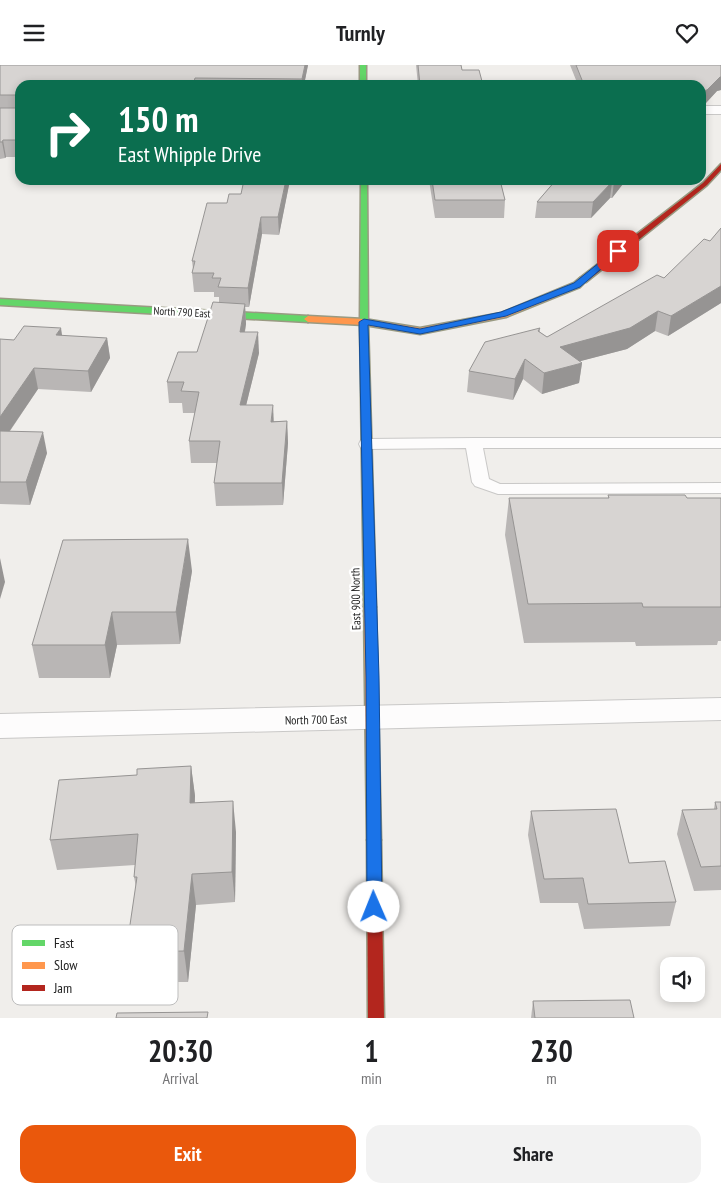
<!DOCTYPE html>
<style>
:root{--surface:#fff;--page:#f2f2f2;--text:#202124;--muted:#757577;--accent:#ea580c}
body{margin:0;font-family:"PT Sans Narrow",sans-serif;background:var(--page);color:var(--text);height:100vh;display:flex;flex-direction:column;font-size:19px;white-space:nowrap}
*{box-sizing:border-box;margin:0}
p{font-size:16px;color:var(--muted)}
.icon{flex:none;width:28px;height:28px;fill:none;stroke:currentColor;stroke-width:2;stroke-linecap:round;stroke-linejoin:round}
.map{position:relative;height:953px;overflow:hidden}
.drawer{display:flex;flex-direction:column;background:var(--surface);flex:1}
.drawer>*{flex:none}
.hud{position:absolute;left:15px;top:15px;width:691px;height:105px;border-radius:15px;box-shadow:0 2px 8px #0003;background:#0b6e4f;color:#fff;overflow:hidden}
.fabs{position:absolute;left:660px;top:892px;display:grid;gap:10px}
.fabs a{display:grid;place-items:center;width:45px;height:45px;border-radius:10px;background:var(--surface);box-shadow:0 2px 8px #0003;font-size:25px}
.pin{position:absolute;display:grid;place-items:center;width:42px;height:42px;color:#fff;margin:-21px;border-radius:10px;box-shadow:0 2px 8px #0006}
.me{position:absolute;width:55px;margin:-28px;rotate:359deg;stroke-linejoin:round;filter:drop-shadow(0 0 4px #0008)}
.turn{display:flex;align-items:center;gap:18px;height:105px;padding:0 20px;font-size:22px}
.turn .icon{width:65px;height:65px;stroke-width:2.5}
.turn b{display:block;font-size:35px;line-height:42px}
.eta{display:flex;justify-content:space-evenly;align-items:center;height:85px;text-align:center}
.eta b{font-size:30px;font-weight:700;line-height:35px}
.cta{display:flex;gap:10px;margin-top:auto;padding:10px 20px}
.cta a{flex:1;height:58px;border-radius:15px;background:var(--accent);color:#fff;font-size:20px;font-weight:700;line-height:58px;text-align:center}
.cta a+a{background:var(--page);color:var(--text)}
header{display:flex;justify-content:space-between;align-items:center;height:65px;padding:0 20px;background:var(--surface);font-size:22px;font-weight:700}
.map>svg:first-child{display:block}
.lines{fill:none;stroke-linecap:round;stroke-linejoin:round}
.lane-casing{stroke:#c9c8c7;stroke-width:2}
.street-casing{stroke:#c9c8c7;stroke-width:2}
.fast-casing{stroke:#999a82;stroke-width:3}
.slow-casing{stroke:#999a82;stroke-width:3}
.jam-casing{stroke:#999a82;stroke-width:3}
.lane{fill:#fdfcfc;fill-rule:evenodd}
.street{fill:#fdfcfc;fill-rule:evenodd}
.fast{fill:#63d668;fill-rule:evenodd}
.slow{fill:#ff974d;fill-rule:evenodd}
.jam{fill:#b3261e;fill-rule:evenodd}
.wall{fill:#b9b6b5}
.shaded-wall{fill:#969493}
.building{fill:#d7d4d2;stroke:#969493}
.route{fill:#1a73e8;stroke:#114b97}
.labels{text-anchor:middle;stroke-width:4.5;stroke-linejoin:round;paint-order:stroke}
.far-street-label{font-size:11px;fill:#222;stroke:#fff}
.street-label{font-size:12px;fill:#222;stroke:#fff}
.key{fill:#fff;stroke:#bdbdbd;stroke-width:1}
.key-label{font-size:14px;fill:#222}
</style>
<header><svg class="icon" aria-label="menu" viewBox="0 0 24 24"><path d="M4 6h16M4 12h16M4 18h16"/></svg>Turnly<svg class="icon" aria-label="heart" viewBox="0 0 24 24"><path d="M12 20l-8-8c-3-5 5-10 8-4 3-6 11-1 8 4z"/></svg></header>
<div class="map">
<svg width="721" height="953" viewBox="0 0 721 953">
<rect width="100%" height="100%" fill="#f0eeeb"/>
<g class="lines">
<g class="lane-casing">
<path id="lane" d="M474,373H721V383H483L489,414L500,419L721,418V428L498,429L475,421L472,417L466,383L367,384L361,383L359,379L361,375L367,374Z"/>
</g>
<g class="street-casing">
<g id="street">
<rect x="701" y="41" width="20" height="8"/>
<path d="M721,633V655L0,673V649Z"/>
</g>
</g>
<g class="fast-casing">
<g id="fast">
<rect x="360" y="0" width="6" height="20"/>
<path d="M361,115H367L368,257L376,542L370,546L364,542L360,257Z"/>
<path d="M0,234L308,251L312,254L308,257L0,240Z"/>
</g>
</g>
<g class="slow-casing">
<g id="slow">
<path d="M580,213L587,215L580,222L506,252L420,269L364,260L308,257L304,254L308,251L364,254L420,263L501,248L574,218Z"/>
<path d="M370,538L376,542L381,775L379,779L374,781L369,779L367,775L364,542Z"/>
</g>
</g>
<g class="jam-casing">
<g id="jam">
<path d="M721,99V105L707,120L586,217H580V213L703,118Z"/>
<path d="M374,769L379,771L381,775L384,953H368L367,775L369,771Z"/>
</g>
</g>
<use href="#lane" class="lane"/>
<use href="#street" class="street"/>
<use href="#fast" class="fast"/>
<use href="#slow" class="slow"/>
<use href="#jam" class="jam"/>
</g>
<g class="wall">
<path d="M0,0H308L304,20H20V92H6L5,93L0,94Z"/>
<path d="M416,0H461L462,5L483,20H418Z"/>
<path d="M570,0H721V25L717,26L705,39L701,40V20H578Z"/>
<path d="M290,115L279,170L262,169L249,242H245L246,259L245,267L259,288L246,340L273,356H287L288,378L283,440L216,441L214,418L217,398H191L189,376L195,348H183L182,338H169L167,317L197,287L219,238V232H214V227H194L192,208L193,204L192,196L227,138L241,129Z"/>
<path d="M429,115H500L505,135L504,153H435Z"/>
<path d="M556,115H626L612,133H610L591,153H535L537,137Z"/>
<path d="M721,163V238L668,271L655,266L627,284L580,296L582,298L579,318L542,329L523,314L513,335L467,327L469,306L540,263V267L547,272L664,213L710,176Z"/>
<path d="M62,271L107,273L110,293L91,327L38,324L10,366L47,388L30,440L0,439V274L14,275Z"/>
<path d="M608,430L687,433H721V576H718L717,580L636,581L635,577L524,578L505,470L509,433H608Z"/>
<path d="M192,506L180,579L117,580L110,613H39L32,580Z"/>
<path d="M191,701L195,731V738L236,767L235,837L196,840L188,917H132L126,887L136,822L134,812L135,800L57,805L50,775L137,710Z"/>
<path d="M715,737H721V825L694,826L677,769L682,745L714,744Z"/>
<path d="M531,746L629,798L676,837L670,861L584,864L578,838H540L528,770Z"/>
<path d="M533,936L634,953H531Z"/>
</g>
<g class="shaded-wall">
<path d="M305,0H308L304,20H302V14Z"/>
<path d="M720,12H721V25L717,26L705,39L701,40L702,26Z"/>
<path d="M3,75L6,92L5,93L2,77Z"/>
<path d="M286,115H290L279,170L278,152Z"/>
<path d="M616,115H626L612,133L614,117Z"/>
<path d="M612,117L610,133L591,153L593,137Z"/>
<path d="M261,152L262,169L249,242L248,223Z"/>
<path d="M721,221V238L668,271L671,251Z"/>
<path d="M245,239L246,259L241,287L240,267Z"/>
<path d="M658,246L655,266L627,284L558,302L560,282Z"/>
<path d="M61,263L64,283L56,270Z"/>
<path d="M258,267L259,288L241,361L240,340Z"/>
<path d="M107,273L110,293L91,327L88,306Z"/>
<path d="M525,294L523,314L513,335L515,314Z"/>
<path d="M582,298L579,318L542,329L544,308Z"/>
<path d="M34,303L38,324L0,380V352Z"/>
<path d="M273,340L274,361L271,357Z"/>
<path d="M287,356L288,378L283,440L282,418Z"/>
<path d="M43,367L47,388L30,440L26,417Z"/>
<path d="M188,474L192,506L180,579L176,547Z"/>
<path d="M0,493L5,517L0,534Z"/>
<path d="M112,547L117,580L110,613L105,580Z"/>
<path d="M191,701L195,731L193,769L190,738Z"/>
<path d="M233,736L236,767L235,837L232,807Z"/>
<path d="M192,809L196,840L188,917L184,886Z"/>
</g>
<g class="building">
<path d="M0,0H305L302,14L195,13L193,20H20V75H3L2,77H0V43H19V30H0Z"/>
<path d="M418,0H461L462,5H479L483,20H420Z"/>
<path d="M576,0H721V12H720L707,25L702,26L701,31V20H584Z"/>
<path d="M244,115H286L278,152H261L248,223L218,222L221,213H212L214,208H192L195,196H192L207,138H227L229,129H241Z"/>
<path d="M432,115H500L505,135H435Z"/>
<path d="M556,115H616L614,117H612L593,137H537Z"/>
<path d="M721,163V221L671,251L658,246L630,263L560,282L582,298L544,308L525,294L515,314L469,306L485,277L540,263L538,266L547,272L657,210L664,213L704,174L710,176Z"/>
<path d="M213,237L245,239L240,267H258L240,340H273L271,357L287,356L282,418H214L220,376H189L199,327L181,326L184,317H167L178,287H197Z"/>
<path d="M24,261L61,263L56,270L107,273L88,306L34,303L0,352V274L14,275Z"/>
<path d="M0,366L43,367L26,417H0Z"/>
<path d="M608,430H685L687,433H721V542H643L642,538L528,539L509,433H609Z"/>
<path d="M188,474L176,547H112L105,580H32L63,475Z"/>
<path d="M191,701L190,738L233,736L232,807L192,809L184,886L126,887L137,812H134L138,769L50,775L59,715L137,710V704Z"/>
<path d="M715,737H721V801L701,802L682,745L717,744Z"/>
<path d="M616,744L629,798L665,796L676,837L588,839L583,813L544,814L531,746Z"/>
<path d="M630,935L634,953H535L533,936Z"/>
<path d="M208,947L207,953H116L117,948Z"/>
</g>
<path class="route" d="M615,185L622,186L580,222L506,251L420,269L368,260L379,612L382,842L380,846L374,848L369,846L367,842L366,612L359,257L364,254L420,264L501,247L574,218Z"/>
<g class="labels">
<g class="far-street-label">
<text transform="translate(182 247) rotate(3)" y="4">North 790 East</text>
</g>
<g class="street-label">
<text transform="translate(356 534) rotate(-91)" y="4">East 900 North</text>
<text transform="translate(316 655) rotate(-1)" y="4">North 700 East</text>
</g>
</g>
<rect x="12" y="860" width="166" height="80" rx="8" class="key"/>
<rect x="22" y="875" width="23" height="6" fill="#63d668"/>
<rect x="22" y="897" width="23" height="7" fill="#ff974d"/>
<rect x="22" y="920" width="23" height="6" fill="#b3261e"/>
<g class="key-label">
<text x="54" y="883">Fast</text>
<text x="54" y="905">Slow</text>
<text x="54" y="928">Jam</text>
</g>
</svg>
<div class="fabs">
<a><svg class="icon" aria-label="sound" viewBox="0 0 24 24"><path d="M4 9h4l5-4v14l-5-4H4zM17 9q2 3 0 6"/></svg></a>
</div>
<div class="pin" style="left:618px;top:186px;background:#d93025"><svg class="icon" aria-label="arrive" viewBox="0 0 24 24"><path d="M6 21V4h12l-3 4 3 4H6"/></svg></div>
<svg class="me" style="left:374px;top:842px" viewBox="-20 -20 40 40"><circle r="19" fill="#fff"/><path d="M0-13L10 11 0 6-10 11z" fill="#1a73e8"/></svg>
<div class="hud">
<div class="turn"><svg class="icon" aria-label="right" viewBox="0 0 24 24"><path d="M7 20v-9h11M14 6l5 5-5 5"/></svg><div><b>150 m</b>East Whipple Drive</div></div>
</div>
</div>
<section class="drawer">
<div class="eta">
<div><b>20:30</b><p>Arrival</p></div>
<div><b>1</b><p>min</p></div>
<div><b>230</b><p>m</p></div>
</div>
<div class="cta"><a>Exit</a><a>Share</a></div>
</section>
